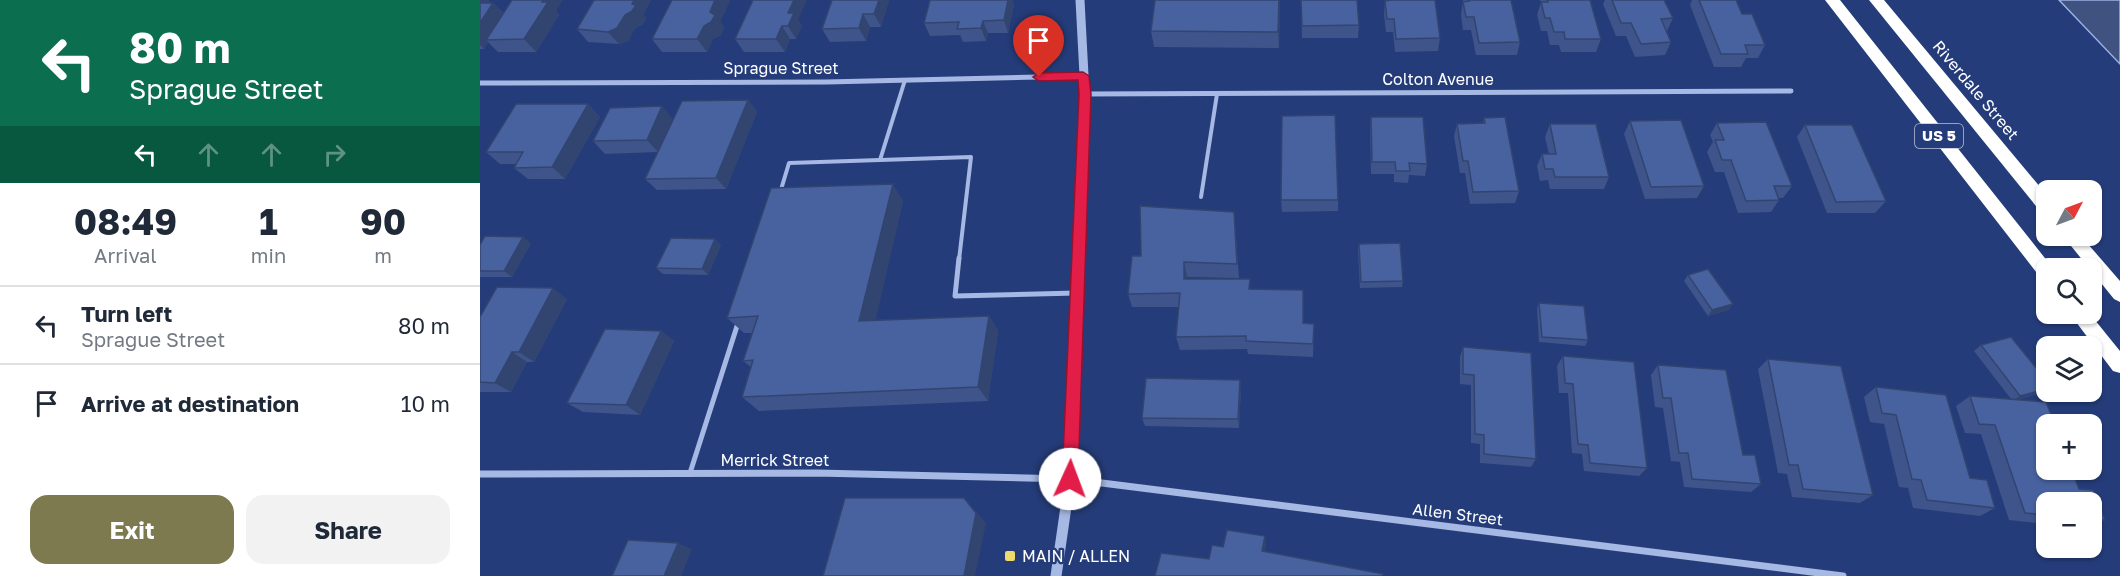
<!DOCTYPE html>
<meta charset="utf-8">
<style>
:root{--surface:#fff;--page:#f2f2f3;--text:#1f2937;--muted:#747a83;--line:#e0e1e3;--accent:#7c7a4e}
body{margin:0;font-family:"Golos Text",sans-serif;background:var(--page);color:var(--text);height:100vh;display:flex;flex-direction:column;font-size:22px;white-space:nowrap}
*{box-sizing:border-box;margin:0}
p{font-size:20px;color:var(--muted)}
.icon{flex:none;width:33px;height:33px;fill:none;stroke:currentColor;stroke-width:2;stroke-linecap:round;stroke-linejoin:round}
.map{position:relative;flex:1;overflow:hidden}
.sheet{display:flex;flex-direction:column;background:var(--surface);width:480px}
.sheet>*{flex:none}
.banner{background:#0b6e4f;color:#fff;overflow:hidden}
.needle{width:39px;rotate:49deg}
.buttons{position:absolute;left:1556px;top:180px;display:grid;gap:12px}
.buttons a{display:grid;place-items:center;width:66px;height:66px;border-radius:12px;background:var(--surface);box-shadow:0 2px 4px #0004;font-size:30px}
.pin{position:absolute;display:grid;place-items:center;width:51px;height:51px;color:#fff;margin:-62px -26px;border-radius:50% 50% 50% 0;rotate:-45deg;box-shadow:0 0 6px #0007}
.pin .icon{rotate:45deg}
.me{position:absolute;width:66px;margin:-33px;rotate:2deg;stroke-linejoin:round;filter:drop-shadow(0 0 4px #0008)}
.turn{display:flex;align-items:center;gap:21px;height:126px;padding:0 30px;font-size:27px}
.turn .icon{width:78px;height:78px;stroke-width:2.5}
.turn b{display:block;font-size:42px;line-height:51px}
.lanes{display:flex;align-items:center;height:57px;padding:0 30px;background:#0003;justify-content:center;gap:30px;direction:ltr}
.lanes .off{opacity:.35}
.eta{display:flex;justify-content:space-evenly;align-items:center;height:102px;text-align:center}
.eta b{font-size:36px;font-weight:700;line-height:42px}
.cta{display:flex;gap:12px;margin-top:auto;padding:12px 30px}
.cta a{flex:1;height:69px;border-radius:18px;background:var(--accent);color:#fff;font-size:24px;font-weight:700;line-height:69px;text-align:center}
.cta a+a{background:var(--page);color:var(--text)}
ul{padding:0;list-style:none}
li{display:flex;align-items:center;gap:18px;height:78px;padding:0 30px;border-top:2px solid var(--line)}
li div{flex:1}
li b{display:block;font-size:22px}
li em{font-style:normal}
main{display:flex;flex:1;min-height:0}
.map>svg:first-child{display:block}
.water{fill:#40527f;stroke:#9ab1e5;stroke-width:1.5}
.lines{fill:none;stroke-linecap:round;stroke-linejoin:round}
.service-far1{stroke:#a6b8e4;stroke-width:4}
.service{stroke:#a6b8e4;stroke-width:5}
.minor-far1{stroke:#a6b8e4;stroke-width:5}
.minor{stroke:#a6b8e4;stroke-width:7}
.tertiary-far1{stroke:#a6b8e4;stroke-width:9}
.tertiary{stroke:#a6b8e4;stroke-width:11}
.motorway{fill:#fff;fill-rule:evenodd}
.wall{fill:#3e548a}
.shaded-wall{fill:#324570}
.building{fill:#4862a0;stroke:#324570;stroke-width:1.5}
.route{fill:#e11d48;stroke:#92132f;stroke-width:1.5}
.poi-dot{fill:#eedc6a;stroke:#243c79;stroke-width:2}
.labels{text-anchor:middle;stroke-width:4.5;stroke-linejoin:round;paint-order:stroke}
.shield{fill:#243c79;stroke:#bdc4d7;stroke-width:1.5}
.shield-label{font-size:15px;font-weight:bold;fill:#fff}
.street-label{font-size:16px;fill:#fff;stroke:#243c79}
.poi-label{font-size:16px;fill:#fff;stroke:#243c79;text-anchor:start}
</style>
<main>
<section class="sheet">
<div class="banner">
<div class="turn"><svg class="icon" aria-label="left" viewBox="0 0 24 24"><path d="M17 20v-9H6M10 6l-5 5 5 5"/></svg><div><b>80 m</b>Sprague Street</div></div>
<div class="lanes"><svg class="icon" aria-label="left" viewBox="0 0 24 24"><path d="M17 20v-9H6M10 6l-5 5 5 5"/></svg><svg class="icon off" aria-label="ahead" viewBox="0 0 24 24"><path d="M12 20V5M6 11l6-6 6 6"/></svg><svg class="icon off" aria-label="ahead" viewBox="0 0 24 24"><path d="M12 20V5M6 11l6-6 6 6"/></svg><svg class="icon off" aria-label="right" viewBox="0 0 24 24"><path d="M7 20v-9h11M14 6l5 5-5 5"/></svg></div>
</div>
<div class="eta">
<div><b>08:49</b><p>Arrival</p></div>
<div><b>1</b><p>min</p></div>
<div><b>90</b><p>m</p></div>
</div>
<ul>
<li><svg class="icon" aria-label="left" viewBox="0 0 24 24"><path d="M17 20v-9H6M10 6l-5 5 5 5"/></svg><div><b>Turn left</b><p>Sprague Street</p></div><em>80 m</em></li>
<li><svg class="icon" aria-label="arrive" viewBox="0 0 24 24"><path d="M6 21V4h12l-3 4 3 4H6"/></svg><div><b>Arrive at destination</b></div><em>10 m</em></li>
</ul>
<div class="cta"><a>Exit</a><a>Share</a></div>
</section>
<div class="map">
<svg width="1640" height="576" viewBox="0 0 1640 576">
<rect width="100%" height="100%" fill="#243c79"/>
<path class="water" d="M1579,0H1640V64Z"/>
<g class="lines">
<g class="service-far1">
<path d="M400,160L425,80"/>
<path d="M300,193L309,163L491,157L479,260"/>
<path d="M721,197L737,94"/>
</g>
<g class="service">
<path d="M479,258L475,296L597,293"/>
<path d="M210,473L258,323"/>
</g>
<g class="minor-far1">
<path d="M0,83L346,82L603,76"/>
<path d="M605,94L1311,91"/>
</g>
<path class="minor" d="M0,474L337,473L590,479L1363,576"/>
<path class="tertiary-far1" d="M599,260L605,94L600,0"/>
<path class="tertiary" d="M576,576L590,479L599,258"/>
<g class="motorway">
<path d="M1345,0H1360L1572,267L1573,268H1566V279L1560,277Z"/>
<path d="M1389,0H1404L1566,194V213L1560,211Z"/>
<path d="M1583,236H1601L1640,281V302L1634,299Z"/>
<path d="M1590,314H1610L1640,351V373L1633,371Z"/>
</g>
</g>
<g class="wall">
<path d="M0,0H8L11,3H13L23,13L76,11L79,15L56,52H18L8,42L4,49H0Z"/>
<path d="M114,0H171L163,15L166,18L163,24L155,28L148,41L139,44L108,42L97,29Z"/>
<path d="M192,0H250L240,22L244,27L241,35L233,39L227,52H182L172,39Z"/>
<path d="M409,0L401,27H390L386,41L350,42L342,29Z"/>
<path d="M675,0H800L799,48L674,47L671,31Z"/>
<path d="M821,0H877L879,25L878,38H822Z"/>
<path d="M909,0H955L960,38L958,51L915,52L913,32H906L904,14L905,1Z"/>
<path d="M983,0H1031L1040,42L1037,55H996L991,30H983L981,15Z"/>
<path d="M1060,0H1110L1121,39L1116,52H1081L1079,45H1070L1067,31H1061L1057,15L1061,2Z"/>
<path d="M1125,0H1184L1193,18L1187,31H1186L1191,42L1185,55L1155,57L1146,36H1136L1123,4Z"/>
<path d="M1212,0H1256L1262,14L1285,45L1278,58H1266L1261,67H1234L1210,5Z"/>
<path d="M534,4L528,33H508L506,41L483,42L480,35L450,36L444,23Z"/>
<path d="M318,20L322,26L316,39H310L305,52H264L255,39Z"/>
<path d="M268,100L277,112L246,189L177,190L165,179L178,152L125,154L113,141L193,119L183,142Z"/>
<path d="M108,104L120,117L85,179H48L34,168L36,164H20L6,152Z"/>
<path d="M891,117L947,164L945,176L929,175L928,183L914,182V174H891L890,129Z"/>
<path d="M1004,118L1039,191L1035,203L990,204L985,173H980L974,136L977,124L1003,123Z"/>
<path d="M1150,121L1224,186L1217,198L1165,199L1144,134Z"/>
<path d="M1237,123L1312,186L1303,198H1298L1299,200L1291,212L1258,213L1244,172H1235L1227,152L1233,142L1230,135Z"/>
<path d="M1070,124L1129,177L1124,189H1070L1068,180L1060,181L1057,166L1062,154H1069L1065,137Z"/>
<path d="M1325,125L1406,201L1395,213H1347L1317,137Z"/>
<path d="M801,200H858V211L802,212Z"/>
<path d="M423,201L395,320L509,316L518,331L508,401L279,411L262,397L271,367L263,361L273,333H264L247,318Z"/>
<path d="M754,212L759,278L707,277V279L771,289L823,323L834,324L833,357L768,354L767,349L700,350L696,337L699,307H652L648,294L661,256Z"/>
<path d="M51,243L32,277H0V245Z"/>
<path d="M879,244L923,281L922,287L880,288L878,250Z"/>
<path d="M241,245L228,275L183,274L176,268Z"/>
<path d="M1208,275L1253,304L1248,310L1228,316L1204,281Z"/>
<path d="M87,299L54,362H47L31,392H0V317Z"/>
<path d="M1059,303L1108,340L1105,346L1059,342L1057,308Z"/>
<path d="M181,331L194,341L160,415L103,412L87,403Z"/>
<path d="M1531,337L1566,380V390L1563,392L1537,400L1566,402L1575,424H1566V470H1592L1599,489L1613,490L1625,520L1611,525V502H1566V524L1529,520L1501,434L1485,433L1476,406L1490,396L1531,399L1494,351L1501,345Z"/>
<path d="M983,347L1056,459L1051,467L1000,463V444L991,443V385L980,384V357Z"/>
<path d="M1083,356L1167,468L1159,476L1104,471L1102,454L1092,453L1088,393H1079L1077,366Z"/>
<path d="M1288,359L1393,495L1380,503L1312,497L1307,474L1298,473L1278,369Z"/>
<path d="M1178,365L1263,455L1281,484L1271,492L1204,487L1200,462L1191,461L1183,408L1175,407L1171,375Z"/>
<path d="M1396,387L1490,478L1515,508L1500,516L1433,508L1428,488L1419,487L1404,424L1390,422L1384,397Z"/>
<path d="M761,389L759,428L665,426L662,418Z"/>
</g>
<g class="shaded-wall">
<path d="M0,0H8L13,4V3L26,16L6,40L8,42L4,49L0,45Z"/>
<path d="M63,0H83L76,11L79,15L56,52L44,39Z"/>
<path d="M154,0H171L163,15L166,18L163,24L155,28L148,41L139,44L128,32L152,4Z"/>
<path d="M235,0H250L240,22L244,27L241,35L233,39L227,52L217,39Z"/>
<path d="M314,0H327L318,20L322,26L316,39L308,26V13Z"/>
<path d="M399,0H409L401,27L394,14Z"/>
<path d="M528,0H533L534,4L528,33L524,20Z"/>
<path d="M799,0H800L799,48L798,32Z"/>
<path d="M383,14L390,27L386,41L379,28Z"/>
<path d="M503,21L508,33L506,41L501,28Z"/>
<path d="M302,26L310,39L305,52L296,39Z"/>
<path d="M268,100L277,112L246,189L236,178Z"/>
<path d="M108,104L120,117L85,179L72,167Z"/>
<path d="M182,106L193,119L178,152L167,140Z"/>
<path d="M413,184L423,201L392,336L379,321Z"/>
<path d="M43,237L51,243L32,277L24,271Z"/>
<path d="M235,239L241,245L228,275L222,269Z"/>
<path d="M704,262L707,277V293L704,279Z"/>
<path d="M73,288L87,299L54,362L39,352Z"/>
<path d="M1253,304L1248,310L1228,316L1232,310Z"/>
<path d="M509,316L518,331L508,401L498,387Z"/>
<path d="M181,331L194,341L160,415L146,405Z"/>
<path d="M32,352L47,362L31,392L15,383Z"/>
<path d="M760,380L761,389L759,428L758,419Z"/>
<path d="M1566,389V390L1563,392L1532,401L1540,396Z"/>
<path d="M484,498L506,523L495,576H484Z"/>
<path d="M785,536L786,545L783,560L782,551Z"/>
<path d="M198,543L212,549L201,576H184Z"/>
</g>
<g class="building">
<path d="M32,0H63L62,2H68L44,39L6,40Z"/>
<path d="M114,0H154L152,4L156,5L152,11L145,15L137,28L128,32L97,29Z"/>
<path d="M192,0H235L230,12L235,15L231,22L224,26L217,39H172Z"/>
<path d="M273,0H314L308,13H314L308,26H302L296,39H255Z"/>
<path d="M352,0H399L394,14H383L379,28L342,29Z"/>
<path d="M450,0H528L524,20L503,21L501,28L477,29L479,22L444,23Z"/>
<path d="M675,0H799L798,32L671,31Z"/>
<path d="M821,0H877L879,25L822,26Z"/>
<path d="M912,0H955L960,38L916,39L914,19H907L905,1Z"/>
<path d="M988,0H1031L1040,42L999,43L994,17H986L983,2L989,1Z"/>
<path d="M1067,0H1110L1121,39H1085L1084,32H1074L1070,18H1065L1061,2H1068Z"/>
<path d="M1132,0H1184L1193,18L1181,19L1191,42L1161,44L1151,23H1141Z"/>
<path d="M1219,0H1256L1262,14H1272L1285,45H1265L1268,54H1241Z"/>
<path d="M0,3H13L0,23Z"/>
<path d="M268,100L236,178L165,179L202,101Z"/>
<path d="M36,104H108L72,167L34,168L43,152H6Z"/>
<path d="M182,106L167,140L113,141L130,108Z"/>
<path d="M855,115L858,200H801L802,116Z"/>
<path d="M891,117H943L947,164L929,163L930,171H916L915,162H892Z"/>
<path d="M1025,117L1039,191L993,192L988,161H983L977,124L1005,123L1004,118Z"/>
<path d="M1201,120L1224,186L1171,187L1150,121Z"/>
<path d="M1286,122L1312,186H1294L1299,200L1266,201L1251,160H1242L1235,140H1244L1237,123Z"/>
<path d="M1070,124H1116L1129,177H1075L1073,169H1065L1062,154H1076Z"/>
<path d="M1325,125H1372L1406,201L1356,202Z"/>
<path d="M413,184L379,321L509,316L498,387L262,397L273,360L263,361L278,316L247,318L291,188Z"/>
<path d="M660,206L754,212L757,264L704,262V279H770L769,289L823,290V323L834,324L833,344L766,341V336L696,337L700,293L648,294L652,256H661Z"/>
<path d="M5,236L43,237L24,271H0V245Z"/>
<path d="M191,238L235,239L222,269L176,268Z"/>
<path d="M920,243L923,281L881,282L879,244Z"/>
<path d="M1228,269L1253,304L1232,310L1208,275Z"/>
<path d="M17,287L73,288L39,352H32L15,383L0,382V317Z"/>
<path d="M1059,303L1104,306L1108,340L1062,337Z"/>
<path d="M125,329L181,331L146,405L87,403Z"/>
<path d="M1531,337L1566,380V389L1540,396L1501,345Z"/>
<path d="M983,347L1051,353L1056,459L1004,454V435L995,434L994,375L983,374Z"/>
<path d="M1083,356L1154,362L1167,468L1110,463L1108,445L1098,444L1093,384L1085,383Z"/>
<path d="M1288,359L1361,366L1393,495L1323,489L1318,465H1309Z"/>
<path d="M1178,365L1246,370L1263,455H1275L1281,484L1212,479L1208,453H1199L1191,398H1183Z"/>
<path d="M666,378L760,380L758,419L662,418Z"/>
<path d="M1396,387L1466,395L1490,478L1507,480L1515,508L1447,500L1441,480L1432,479L1416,415L1402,413Z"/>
<path d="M1490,396L1566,402L1575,424H1566V470H1592L1599,489L1613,490L1625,520L1611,519V502H1566V515L1545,513L1515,425L1499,424Z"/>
<path d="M365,498H484L496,513L484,576H343Z"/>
<path d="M747,530L785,536L782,551L903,574L902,576H675L681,553L729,559L732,545L743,547Z"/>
<path d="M148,540L198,543L184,576H132Z"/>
</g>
<path class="route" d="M603,72L609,76L611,94L598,479L595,484L590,486L584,484L582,479L599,94L598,80L559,81L553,77L559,73Z"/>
<rect class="poi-dot" x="524" y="550" width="12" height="12" rx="3"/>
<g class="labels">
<rect class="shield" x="1435" y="124" width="48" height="24" rx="4.5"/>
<g class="shield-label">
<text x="1459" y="141">US 5</text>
</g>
<g class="street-label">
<text x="301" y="74">Sprague Street</text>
<text x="958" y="85">Colton Avenue</text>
<text transform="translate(1496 90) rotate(50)" y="6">Riverdale Street</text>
<text x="295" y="466">Merrick Street</text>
<text transform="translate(978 514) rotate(7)" y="6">Allen Street</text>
</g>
<g class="poi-label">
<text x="542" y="562">MAIN / ALLEN</text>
</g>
</g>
</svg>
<div class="buttons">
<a><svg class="needle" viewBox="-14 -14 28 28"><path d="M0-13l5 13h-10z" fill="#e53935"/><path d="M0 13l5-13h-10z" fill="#747a83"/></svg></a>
<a><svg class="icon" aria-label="search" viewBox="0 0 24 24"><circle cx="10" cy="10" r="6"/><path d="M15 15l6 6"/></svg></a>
<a><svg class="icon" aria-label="layers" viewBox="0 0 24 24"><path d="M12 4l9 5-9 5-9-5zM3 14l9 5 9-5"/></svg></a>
<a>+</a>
<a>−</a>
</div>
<div class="pin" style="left:559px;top:77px;background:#d93025"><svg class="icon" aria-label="arrive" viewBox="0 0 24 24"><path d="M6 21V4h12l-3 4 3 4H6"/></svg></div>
<svg class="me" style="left:590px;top:479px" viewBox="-20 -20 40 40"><circle r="19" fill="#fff"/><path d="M0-13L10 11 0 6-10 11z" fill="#e11d48"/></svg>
</div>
</main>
